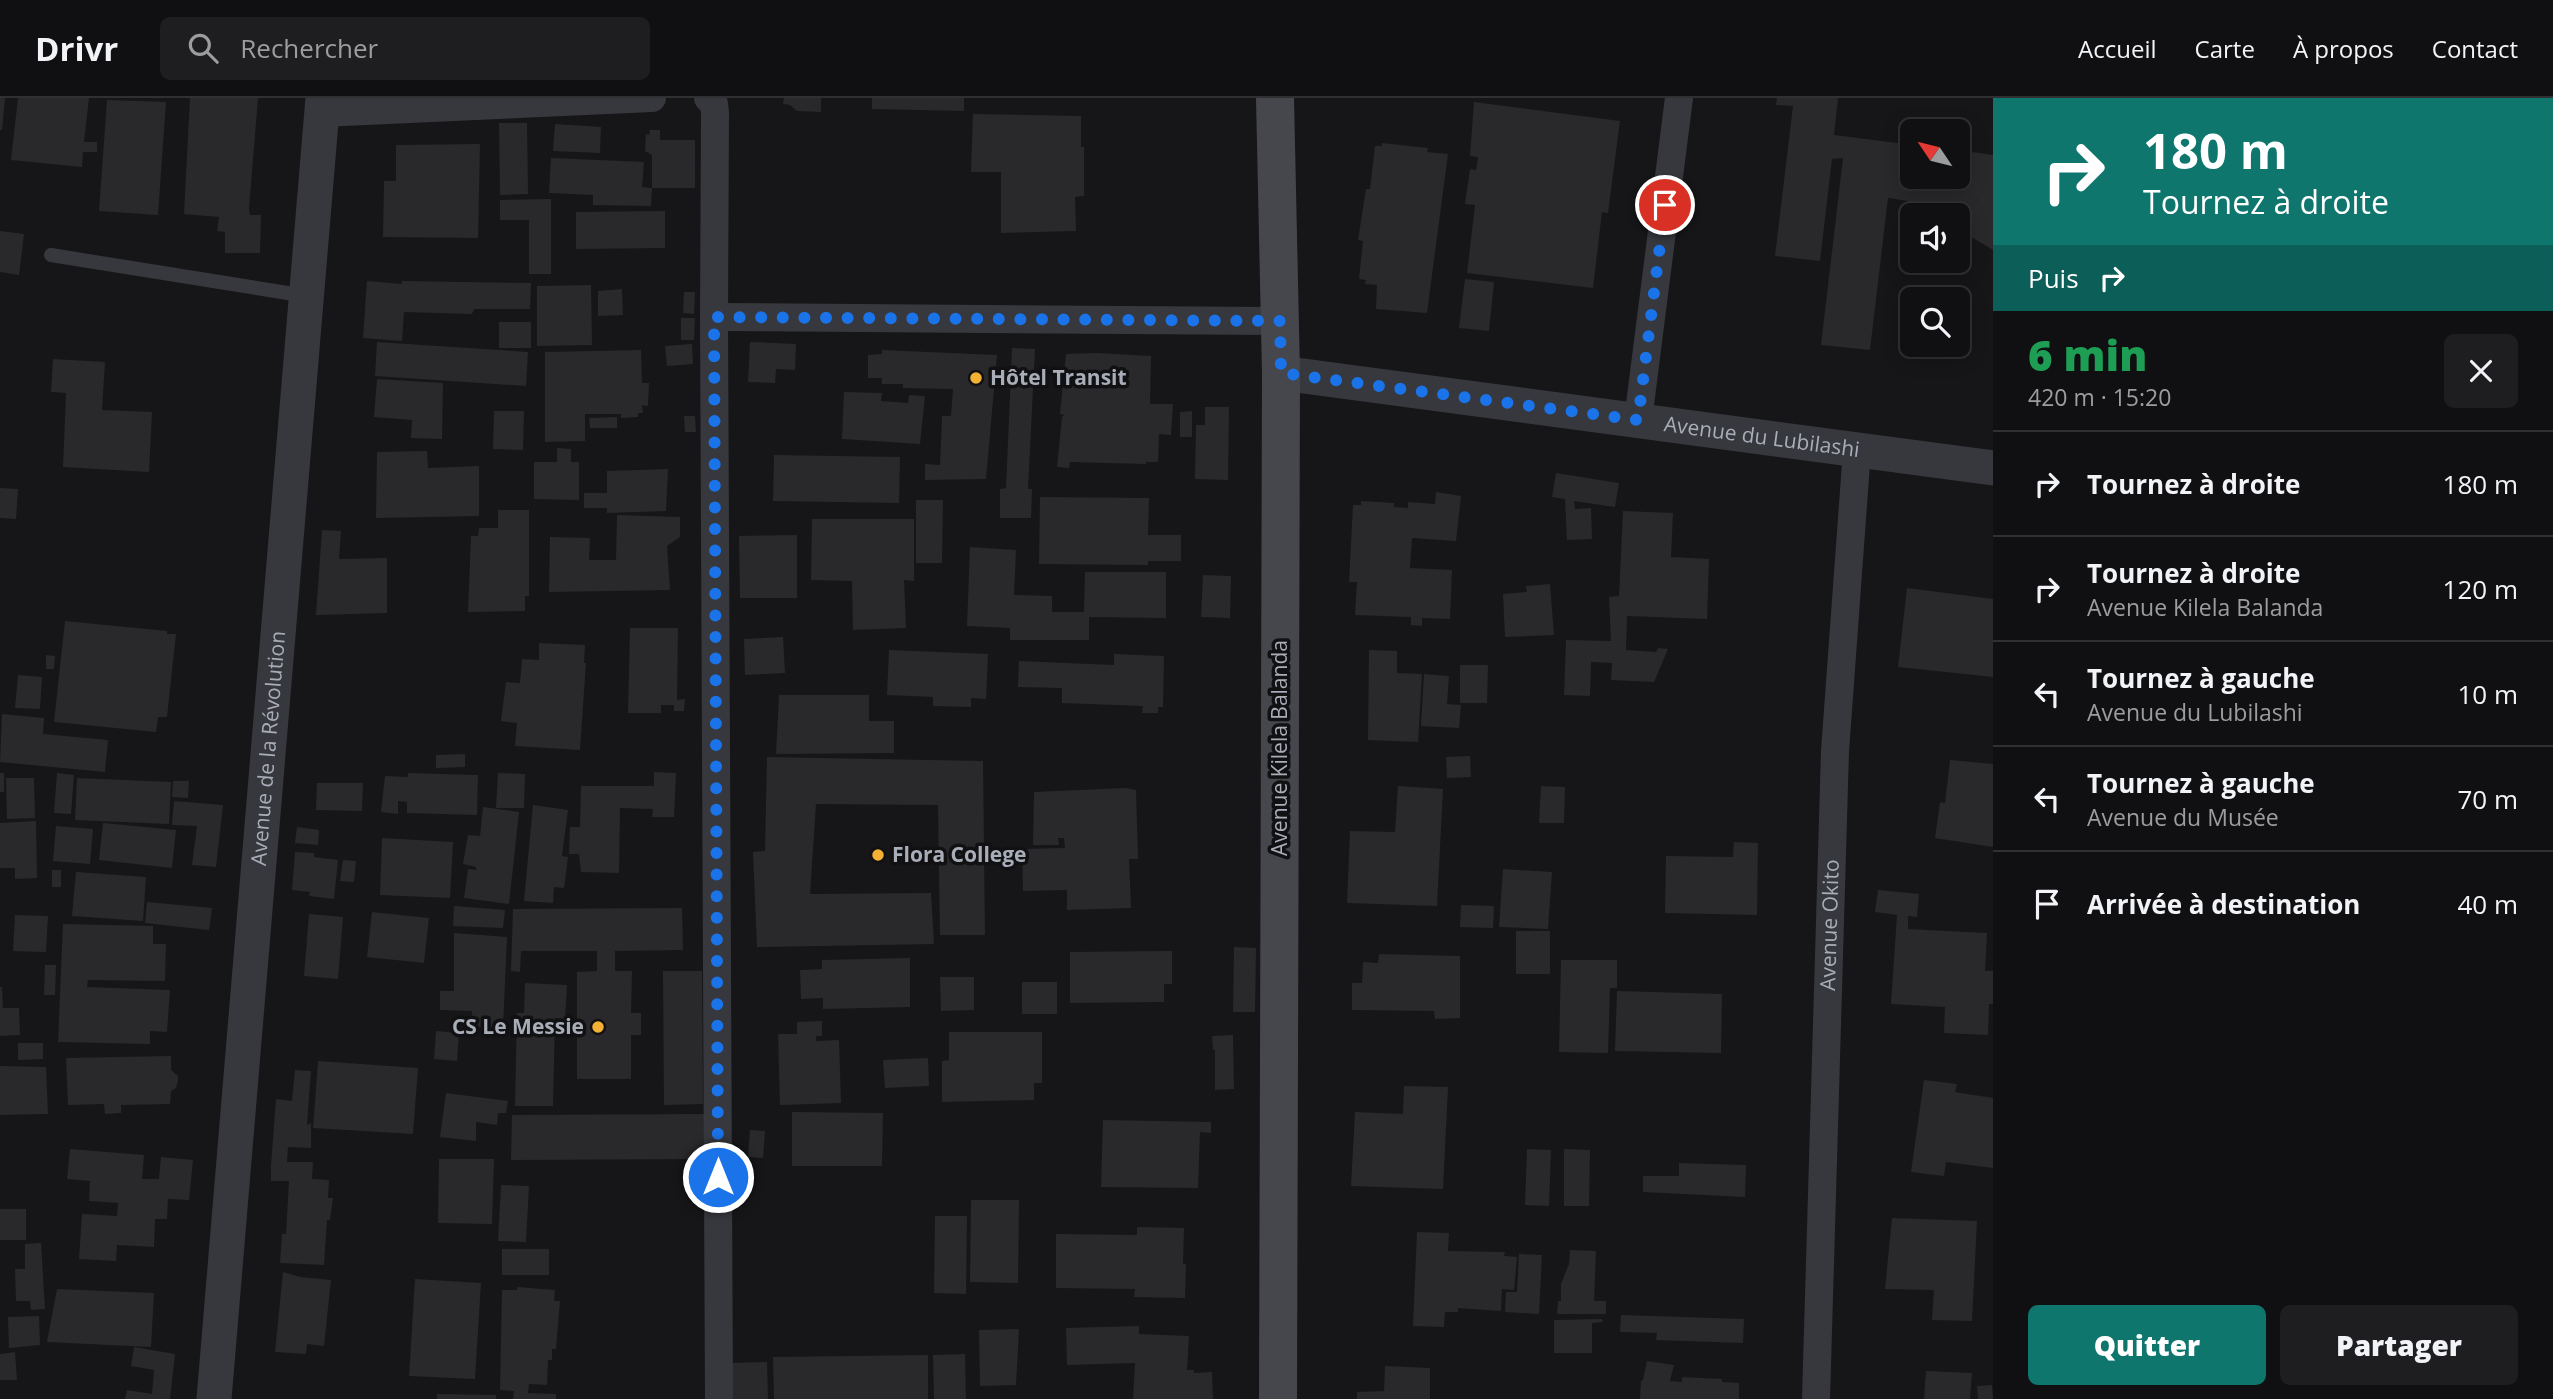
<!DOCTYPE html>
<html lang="fr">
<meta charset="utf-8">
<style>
:root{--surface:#101012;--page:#1e1e20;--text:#f1f3f6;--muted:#9c9d9f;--line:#303032;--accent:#0f766e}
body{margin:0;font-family:"Open Sans",sans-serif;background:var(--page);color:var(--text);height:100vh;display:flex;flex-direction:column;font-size:26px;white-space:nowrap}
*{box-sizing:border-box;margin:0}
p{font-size:23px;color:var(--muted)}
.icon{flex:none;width:38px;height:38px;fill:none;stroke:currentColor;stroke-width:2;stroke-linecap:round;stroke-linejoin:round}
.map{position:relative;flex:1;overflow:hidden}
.drawer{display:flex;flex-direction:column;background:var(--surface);width:560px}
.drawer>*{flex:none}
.hud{background:#0f766e;color:#fff;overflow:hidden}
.needle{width:46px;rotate:305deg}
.tools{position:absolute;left:1900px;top:21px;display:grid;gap:14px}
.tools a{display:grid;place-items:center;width:70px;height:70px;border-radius:10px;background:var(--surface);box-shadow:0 4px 18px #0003,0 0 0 2px var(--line);font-size:35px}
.pin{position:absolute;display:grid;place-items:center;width:60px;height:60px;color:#fff;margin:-30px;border:4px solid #fff;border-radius:50%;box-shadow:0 2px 7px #0007}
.me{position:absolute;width:77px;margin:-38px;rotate:0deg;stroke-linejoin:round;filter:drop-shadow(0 0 5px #0008)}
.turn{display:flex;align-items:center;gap:24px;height:147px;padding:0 35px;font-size:32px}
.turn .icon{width:91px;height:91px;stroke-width:2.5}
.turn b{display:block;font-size:49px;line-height:60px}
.then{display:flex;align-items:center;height:66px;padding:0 35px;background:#0003;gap:14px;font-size:26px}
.round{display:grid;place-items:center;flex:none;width:74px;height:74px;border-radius:10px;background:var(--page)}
.summary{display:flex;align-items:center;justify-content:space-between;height:119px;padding:0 35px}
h1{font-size:42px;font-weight:800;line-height:52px;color:#1e9e55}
.button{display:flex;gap:14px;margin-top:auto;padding:14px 35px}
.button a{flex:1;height:80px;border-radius:10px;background:var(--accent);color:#fff;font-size:28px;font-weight:800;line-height:80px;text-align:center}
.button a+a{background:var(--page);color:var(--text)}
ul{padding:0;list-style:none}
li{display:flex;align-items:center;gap:21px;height:105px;padding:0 35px;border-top:2px solid var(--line)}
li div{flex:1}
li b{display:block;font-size:26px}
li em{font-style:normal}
header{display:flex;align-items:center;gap:42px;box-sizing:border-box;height:98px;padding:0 35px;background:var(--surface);border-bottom:2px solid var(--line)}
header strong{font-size:33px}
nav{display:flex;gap:38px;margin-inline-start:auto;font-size:24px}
.search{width:490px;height:63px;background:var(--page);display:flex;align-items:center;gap:18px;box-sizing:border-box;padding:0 24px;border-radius:10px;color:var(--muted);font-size:26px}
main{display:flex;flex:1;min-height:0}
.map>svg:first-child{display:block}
.building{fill:#29292c}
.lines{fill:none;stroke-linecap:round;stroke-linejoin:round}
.service{stroke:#37383d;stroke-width:14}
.minor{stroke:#37383d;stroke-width:28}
.tertiary{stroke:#37383d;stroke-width:35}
.secondary{stroke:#45474d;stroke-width:38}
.route{stroke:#1a73e8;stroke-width:12;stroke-dasharray:0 21.6}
.poi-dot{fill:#f2b134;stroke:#111113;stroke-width:2.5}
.labels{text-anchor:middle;stroke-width:7;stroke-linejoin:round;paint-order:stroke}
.poi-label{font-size:21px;font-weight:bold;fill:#a8adb8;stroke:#111113;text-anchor:start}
.street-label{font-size:21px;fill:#a8adb8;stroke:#111113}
</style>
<header>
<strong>Drivr</strong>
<div class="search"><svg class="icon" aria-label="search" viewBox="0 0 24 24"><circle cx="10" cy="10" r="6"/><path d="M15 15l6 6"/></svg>Rechercher</div>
<nav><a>Accueil</a><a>Carte</a><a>À propos</a><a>Contact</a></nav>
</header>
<main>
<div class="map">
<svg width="1993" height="1301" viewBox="0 0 1993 1301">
<rect width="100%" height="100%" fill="#161618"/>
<g class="building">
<path d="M0,0H5L2,32H0Z"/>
<path d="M18,0H89L84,44H97V54H83L82,69L11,62Z"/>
<path d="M190,0H258L249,110L250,117H261L260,155H225V134L217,133L219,119L184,116Z"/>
<path d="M784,0H821V14L797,13L790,7L783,6Z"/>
<path d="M872,0H964V13L872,11Z"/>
<path d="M1777,0H1838L1834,37L1913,47V79H1958V52L1993,57V152L1958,131V117H1936L1915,104L1888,100L1870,252L1821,247L1843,60L1832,61L1820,163L1775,158L1793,8L1776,7Z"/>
<path d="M107,2L166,4L158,117L99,113Z"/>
<path d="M1474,4L1620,23L1608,115L1602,114L1593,190L1467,175L1475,107L1465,106L1470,71L1476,72L1478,59L1470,58Z"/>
<path d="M973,16L1081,18V49H1084V98L1075,99L1076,133L1001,135V74H971Z"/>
<path d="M499,25H527L528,96L500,97Z"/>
<path d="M555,26L601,29L600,55L553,53Z"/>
<path d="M650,32H660V42H695V90H652V57L645,53L646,36L649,37Z"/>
<path d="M1382,45L1428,50L1427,54L1448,56L1427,215L1376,211L1377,187L1365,186L1366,182L1359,181L1363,143L1358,142L1366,91H1370L1375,48H1382Z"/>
<path d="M480,46L478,140L383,139L384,83H396V47Z"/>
<path d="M551,60L644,64L642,89L652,90L651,108L593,107V97L549,95Z"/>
<path d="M551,101V176H529V122H500V102Z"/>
<path d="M665,113V150L576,151V114Z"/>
<path d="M0,133L24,136L19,177L0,174Z"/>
<path d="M1465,181L1494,184L1489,233L1459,230Z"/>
<path d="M367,183L402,186V183L531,185L530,211H474L472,216L404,214L402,243L363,240Z"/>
<path d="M591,187L592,247L537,248V188Z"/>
<path d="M622,191L623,217L598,218V193Z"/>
<path d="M684,194H695L694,216L683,215Z"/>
<path d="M681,220H695L694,242H681Z"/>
<rect x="499" y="224" width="32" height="26"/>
<path d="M377,244L528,254L526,288L375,278Z"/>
<path d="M750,244L796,246L795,272L776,271L775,285L748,284Z"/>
<path d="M692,246L693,266L667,268L665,248Z"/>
<path d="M1012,250L1035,251L1028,391H1032L1031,420H1000V391L1006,390Z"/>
<path d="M641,252L642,285H649L648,308L642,307L643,315H638V319L621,320V316H585V343L545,344V254Z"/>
<path d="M882,252L997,257L986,381L925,382V366L940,367L942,318H951L953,291L903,290V286H882V280H868V257L882,256Z"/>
<path d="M1096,255L1151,258L1150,306H1173L1171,337L1159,336L1158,364H1146V366L1070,364L1069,370L1057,369L1062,319L1065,317L1060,316L1066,256Z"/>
<path d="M53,261L105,264L102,312L152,314L149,374L63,369L66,295L51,294Z"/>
<path d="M377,281L443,285L442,341L411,340L412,322L374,319Z"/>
<path d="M844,294L882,295L881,303L908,305L909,297L925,298L920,346L842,341Z"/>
<path d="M1205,309H1229L1228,382L1195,381L1196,327H1205Z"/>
<path d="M494,313H524L523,352L493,351Z"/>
<path d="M1192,313V339H1180V314Z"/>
<path d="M684,318H695L696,334H685Z"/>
<path d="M617,319V330H590L589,320Z"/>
<path d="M557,350L571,351V364H579V402L534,401V364H557Z"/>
<path d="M427,353L428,370L479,368V418L376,420L377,354Z"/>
<path d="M774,357L900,359L899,405L773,403Z"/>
<path d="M668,371L666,413L607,415V410H584V395H607V373Z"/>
<path d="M1556,375L1619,385L1615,409L1574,403L1575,411L1591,410L1592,441L1567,442L1565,401L1552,399Z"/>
<path d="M0,390L18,391L16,421L0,420Z"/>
<path d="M1436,394L1461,398L1456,443L1412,440L1410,470L1452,472L1450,521L1422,520V528L1411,527V519L1355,517L1357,484H1349L1353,407H1361V403L1394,405V409L1408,410V404L1435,406Z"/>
<path d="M1040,399L1149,400L1148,437H1181V463H1148V467L1039,466Z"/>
<path d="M916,402H943L942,465H916Z"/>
<path d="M498,412H529V498H525V513L468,514L471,438H478L479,430H498Z"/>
<path d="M1623,413L1673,415L1671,459L1709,461L1707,521L1627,518L1626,552L1656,554L1658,550L1668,551L1654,584L1611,582L1612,565L1591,564L1590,598L1564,597L1566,542L1611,543L1609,499L1619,498Z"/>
<path d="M617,417L680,419V439L667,448L670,492L549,494L550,439L590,440L589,462H616Z"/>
<path d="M812,421H914V483L904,482L906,530L853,532L852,483L811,482Z"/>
<path d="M322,432L341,433L339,461L387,460V515L316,517Z"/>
<path d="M797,437V500H740L739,438Z"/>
<path d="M970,449L1016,452L1014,497L1052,498V514H1084L1085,474H1166V520L1089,519V542H1010V530L967,528Z"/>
<path d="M1203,477L1231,478L1230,520L1201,519Z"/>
<path d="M1550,486L1554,537L1505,539L1503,496L1527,494L1526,488Z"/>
<path d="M1907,490L1993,501V579L1898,569Z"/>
<path d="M65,523L167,533V536H176L167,619H158L156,634L54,624Z"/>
<path d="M630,530H678L677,602L685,601L684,613H674V607H661V615H628Z"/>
<path d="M783,539L785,575L745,577L744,541Z"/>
<path d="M539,545L585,547L584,565H586L580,652L515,648L517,625L501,623L506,584L520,585L522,561L539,562Z"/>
<path d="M889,552L988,556L986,601L971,600V609L933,608V599L887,597Z"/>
<path d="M1369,552L1397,553V575L1422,576L1418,644L1368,642Z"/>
<path d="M1114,556L1164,558L1163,609H1158V615H1142L1143,608L1062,605V590L1018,589L1019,563L1114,567Z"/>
<path d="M46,557L55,558L54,571H46Z"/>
<path d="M1460,567H1488L1487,605H1460Z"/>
<path d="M1424,576L1449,578L1447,606L1461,607L1459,630L1421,628Z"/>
<path d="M18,577L42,579L40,611L15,610Z"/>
<path d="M779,597H869V623H894V655L776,656Z"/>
<path d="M2,616L44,620L43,636L108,642L105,674L0,664Z"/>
<path d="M465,656V669L436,670V657Z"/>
<path d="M1470,658L1471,679L1447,680L1446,659Z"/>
<path d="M767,659L983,663L985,837H940L938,707L816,706L810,796L931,795L934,846L757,849L753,754L765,753Z"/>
<path d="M1950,662L1993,666V749L1935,740L1940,704L1945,705Z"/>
<path d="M654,674L676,675L674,719H652L653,711L620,710L619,775L581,774L579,756H569L570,729H580L581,688H654Z"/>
<rect x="0" y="675" width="4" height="19"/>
<path d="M57,675L74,677L71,716L54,715Z"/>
<path d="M408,675L478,677L477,717L407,715V704L398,703V716L381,714L385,678L408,679Z"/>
<path d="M498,675L525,676L524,710H496Z"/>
<path d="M6,680H34L35,720L7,721Z"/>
<path d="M77,680L171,684L169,726L75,722Z"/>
<path d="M173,683H189L188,700L172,699Z"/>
<path d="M317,685H363L362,713L316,712Z"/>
<path d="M1398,688L1443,691L1437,808L1347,805L1350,733L1395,734Z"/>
<path d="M1541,688L1565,689L1564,725H1539Z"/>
<path d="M1126,690L1136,692L1138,761H1129L1131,810L1067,812V792L1023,793L1022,751L1065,750L1064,740H1058L1059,747H1033L1034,694Z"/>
<path d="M174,703L223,707L216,769L192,767L197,728L172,727Z"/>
<path d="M533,707L568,712L562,758L568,759L564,790L554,789L553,805L524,803Z"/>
<path d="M483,709L519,714L509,806L464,800L468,771L476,772V769L463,766L468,737L480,738Z"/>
<path d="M36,723L37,780L15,781V770H0V725Z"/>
<path d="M103,725L176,732L172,770L99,762Z"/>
<path d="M56,728L93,731L90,766L53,763Z"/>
<path d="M297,729L319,732L318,747L295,745Z"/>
<path d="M382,740L453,744L450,800L380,797Z"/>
<path d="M1734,744L1758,745L1757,817L1665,815L1666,758L1733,759Z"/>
<path d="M295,754L314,755V759L338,762L334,801L309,798L310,794L292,792Z"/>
<path d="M343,762L356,763L354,784L340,783Z"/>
<path d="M1503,771L1552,774L1548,831L1499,829Z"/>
<rect x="52" y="772" width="9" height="17"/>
<path d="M76,774L146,779L143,823L72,818Z"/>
<path d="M1878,792L1919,796L1917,819L1908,818V831L1987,835L1985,873H1993V906H1989L1988,937L1944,935L1945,909L1891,906L1897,817L1875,814Z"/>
<path d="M147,804L212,810L209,832L145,825Z"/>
<path d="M1461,807L1494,808L1493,830L1460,829Z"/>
<path d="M454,808L505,812L503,830L453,828Z"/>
<path d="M682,810L683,852L615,853V873H632L631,915H641V937H631V981H577V874L597,873V853H521L520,874L511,873L513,811Z"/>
<path d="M372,814L429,820L424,865L367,859Z"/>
<path d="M309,816L343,819L338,881L304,878Z"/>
<path d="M15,817L48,818L46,854L13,853Z"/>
<path d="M63,826L153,828V846H166L165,883L88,882L87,889L170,892L167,934L150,933V946L58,944Z"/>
<rect x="1516" y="833" width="34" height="43"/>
<path d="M454,835L507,839L503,930L471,929L472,913L440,912V893H454Z"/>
<path d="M1234,849L1256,850L1255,914H1233Z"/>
<path d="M1165,853H1172V886H1164V904L1070,905V854Z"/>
<path d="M1379,856L1460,858V920L1435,921L1434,913L1352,912V885H1362L1363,864L1378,865Z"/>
<path d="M910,860V909L823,911V900L801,901L800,872L822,871V862Z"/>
<path d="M1561,862H1617V890H1610L1608,955L1559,954Z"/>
<path d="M45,867H56L55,897H44Z"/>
<path d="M663,873H702L703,1006L664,1007Z"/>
<path d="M940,879H974V912L941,913Z"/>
<rect x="1022" y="884" width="35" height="32"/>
<path d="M525,885L567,887L565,921L555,920L553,1008H515L517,915H524Z"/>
<path d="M0,889H2L3,910H19L20,937L0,938Z"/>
<path d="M1617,893L1722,896L1721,955L1615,953Z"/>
<path d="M822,923V938H816V943L839,942L841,1005L780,1007L778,936H797V924Z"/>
<path d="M436,933L459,935L457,963L434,961Z"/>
<path d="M949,934H1042V985H1034V1002L942,1004V963L949,962Z"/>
<path d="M1233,937L1234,991L1215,992V952H1213L1212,938Z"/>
<path d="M18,945H43V961L18,962Z"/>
<path d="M171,958V972L178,978V983L176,990L171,993L170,1006L121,1007V1015L105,1016L104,1006L68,1007L66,960Z"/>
<path d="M928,960L929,988L885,990L883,962Z"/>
<path d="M318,963L418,970L413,1036L313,1030Z"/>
<path d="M0,968L46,969L48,1016L0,1017Z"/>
<path d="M295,972L311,973L307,1027L311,1025V1050L288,1049L287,1064H313L312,1081L329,1082L328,1100H333L330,1122H327L324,1167L280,1165L282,1136H286L289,1083H271V1067L276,1001L292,1003Z"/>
<path d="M1924,982L1957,986L1955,994L1993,1000V1070L1946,1064L1944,1078L1911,1074Z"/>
<path d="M1404,988L1448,989L1443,1091L1351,1088L1355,1014L1403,1016Z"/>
<path d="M446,995L508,1003L506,1015H498L497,1027L476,1024V1043L440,1039Z"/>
<path d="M792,1014L883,1015L882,1068H792Z"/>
<path d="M704,1016V1061L511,1062L512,1017Z"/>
<path d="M1103,1022L1211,1024V1035L1200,1034L1198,1090L1101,1089Z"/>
<path d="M750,1032L765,1033L763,1060L748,1059Z"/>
<path d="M70,1051L144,1057L142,1081H159L161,1059L193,1062L189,1102L168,1101L167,1121H155L154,1149L117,1147L116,1163L79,1161L82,1116L117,1118L118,1105L89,1103L90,1083L67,1081Z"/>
<path d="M1527,1051L1551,1052L1549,1108L1525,1107Z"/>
<path d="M1564,1051L1590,1052L1589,1108H1564Z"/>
<path d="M439,1061H494L492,1126L438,1125Z"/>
<path d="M1679,1065L1746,1067L1745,1099L1643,1094V1078H1679Z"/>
<path d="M501,1087L529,1088L526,1144L498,1143Z"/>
<path d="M971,1102H1019L1018,1185L970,1184Z"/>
<rect x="0" y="1111" width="26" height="31"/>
<path d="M935,1118H967L966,1196L934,1195Z"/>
<path d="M1892,1120L1977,1123L1972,1223L1932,1222L1934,1192L1885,1191Z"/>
<path d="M1137,1129L1184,1130L1183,1166H1186L1185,1200L1134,1199L1135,1191L1056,1190V1136L1137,1137Z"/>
<path d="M1417,1134L1449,1135L1448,1153L1505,1154L1504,1158L1517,1159L1514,1192L1502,1191L1501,1213L1458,1210V1214H1445L1444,1229L1413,1228Z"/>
<path d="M41,1145L45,1211L31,1212L30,1203H16L15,1171H25V1146Z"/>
<rect x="502" y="1151" width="47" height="26"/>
<path d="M1570,1152L1596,1153L1594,1203H1606V1216H1557L1558,1203H1561V1186L1569,1166Z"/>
<path d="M1519,1156L1542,1157L1539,1216L1505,1214L1506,1194H1517Z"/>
<path d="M283,1174L300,1179L331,1182L324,1248L307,1246L306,1256L275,1254Z"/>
<path d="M415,1181L481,1185L475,1281L409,1278Z"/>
<path d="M517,1189L555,1192L554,1203H560L556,1251H552V1262H548L547,1287L529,1286L528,1295L556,1296V1301H513L514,1293L500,1292L502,1192H517Z"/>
<path d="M57,1191L154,1195L151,1249L47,1244Z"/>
<path d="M1621,1217L1744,1221L1743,1245L1656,1242L1657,1235L1620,1234Z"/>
<path d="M39,1218L40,1247L9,1250L8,1219Z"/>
<path d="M1602,1221L1603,1224L1592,1225V1255H1554V1222Z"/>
<path d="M1139,1228V1236L1189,1238L1187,1272H1194V1275L1212,1274L1213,1301H1133L1135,1265L1067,1267L1066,1230Z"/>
<path d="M1019,1231L1016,1287L980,1288L979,1232Z"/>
<path d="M134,1249L175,1256L170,1301H125L127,1292L152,1296L154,1272L131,1268Z"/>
<path d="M15,1254L17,1282H0V1256Z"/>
<path d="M965,1256L966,1301H934L933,1257Z"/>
<path d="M928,1257V1301H774L773,1259Z"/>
<path d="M1647,1263L1674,1267L1670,1283L1682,1284V1279L1722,1281V1284L1739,1285V1301H1640L1641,1283L1643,1282Z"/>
<path d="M767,1264L768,1301H731V1265Z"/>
<path d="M1385,1268L1430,1270V1301H1357V1294L1384,1293Z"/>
<path d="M1926,1273L1972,1275L1970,1301H1924Z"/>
<path d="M1992,1287L1993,1301H1978L1977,1288Z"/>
<path d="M437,1296L496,1297V1301H437Z"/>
</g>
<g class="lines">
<path class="service" d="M51,157L306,198"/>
<g class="minor">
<path d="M708,0L714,6L715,15L714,219L719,1301"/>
<path d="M321,15L652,0"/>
<path d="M714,219L1280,223"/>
<path d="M1638,322L1679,0"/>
<path id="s1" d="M1816,1301L1835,653L1857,352"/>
</g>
<g class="tertiary">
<path id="s2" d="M1281,275L1993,370"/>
<path id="s3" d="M214,1301L323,0"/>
</g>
<path class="secondary" d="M1275,0L1281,275L1278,1301"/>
</g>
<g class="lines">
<path class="route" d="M718,1079L714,219L1280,223L1281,275L1638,322L1665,107"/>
</g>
<g class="poi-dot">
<circle cx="976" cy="280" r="7"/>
<circle cx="878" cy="757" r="7"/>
<circle cx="598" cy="929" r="7"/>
</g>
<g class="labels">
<g class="poi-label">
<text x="990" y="287">Hôtel Transit</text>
<text x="892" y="764">Flora College</text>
<text x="584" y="936" text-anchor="end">CS Le Messie</text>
</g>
<g class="street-label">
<text dy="7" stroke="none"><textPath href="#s2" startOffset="485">Avenue du Lubilashi</textPath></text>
<text transform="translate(1280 650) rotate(-90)" y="7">Avenue Kilela Balanda</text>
<text dy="7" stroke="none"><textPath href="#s3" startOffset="653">Avenue de la Révolution</textPath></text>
<text dy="7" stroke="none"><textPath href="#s1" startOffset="474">Avenue Okito</textPath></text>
</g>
</g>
</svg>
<div class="tools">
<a><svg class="needle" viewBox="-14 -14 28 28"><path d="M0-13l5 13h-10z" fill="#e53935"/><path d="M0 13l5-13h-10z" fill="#9c9d9f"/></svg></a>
<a><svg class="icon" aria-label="sound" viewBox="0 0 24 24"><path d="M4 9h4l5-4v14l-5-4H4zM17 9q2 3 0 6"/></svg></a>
<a><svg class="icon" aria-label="search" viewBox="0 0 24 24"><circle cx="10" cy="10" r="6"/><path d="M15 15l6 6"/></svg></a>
</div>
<div class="pin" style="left:1665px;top:107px;background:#d93025"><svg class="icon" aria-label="arrive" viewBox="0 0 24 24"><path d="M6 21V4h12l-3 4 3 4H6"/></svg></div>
<svg class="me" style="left:718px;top:1079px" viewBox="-20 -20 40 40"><circle r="17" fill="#1a73e8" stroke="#fff" stroke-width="3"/><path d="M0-11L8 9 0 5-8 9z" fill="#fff"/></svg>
</div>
<section class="drawer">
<div class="hud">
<div class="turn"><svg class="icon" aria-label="right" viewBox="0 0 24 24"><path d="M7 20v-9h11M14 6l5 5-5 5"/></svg><div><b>180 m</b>Tournez à droite</div></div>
<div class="then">Puis<svg class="icon" aria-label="right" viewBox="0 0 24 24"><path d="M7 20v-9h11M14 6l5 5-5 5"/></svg></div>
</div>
<div class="summary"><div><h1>6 min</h1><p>420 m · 15:20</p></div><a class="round"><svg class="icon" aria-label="close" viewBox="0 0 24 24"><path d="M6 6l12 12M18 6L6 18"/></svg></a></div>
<ul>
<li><svg class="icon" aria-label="right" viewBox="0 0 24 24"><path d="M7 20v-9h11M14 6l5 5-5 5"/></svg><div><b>Tournez à droite</b></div><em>180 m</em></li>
<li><svg class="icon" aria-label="right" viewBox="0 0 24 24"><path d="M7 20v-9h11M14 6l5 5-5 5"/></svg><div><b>Tournez à droite</b><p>Avenue Kilela Balanda</p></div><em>120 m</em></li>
<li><svg class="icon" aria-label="left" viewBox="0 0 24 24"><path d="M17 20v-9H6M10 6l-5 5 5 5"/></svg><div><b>Tournez à gauche</b><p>Avenue du Lubilashi</p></div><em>10 m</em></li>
<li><svg class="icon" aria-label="left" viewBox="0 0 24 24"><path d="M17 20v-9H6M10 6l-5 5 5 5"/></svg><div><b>Tournez à gauche</b><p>Avenue du Musée</p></div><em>70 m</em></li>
<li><svg class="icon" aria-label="arrive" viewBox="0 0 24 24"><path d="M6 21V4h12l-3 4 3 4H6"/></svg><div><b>Arrivée à destination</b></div><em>40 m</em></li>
</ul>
<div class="button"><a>Quitter</a><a>Partager</a></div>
</section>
</main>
